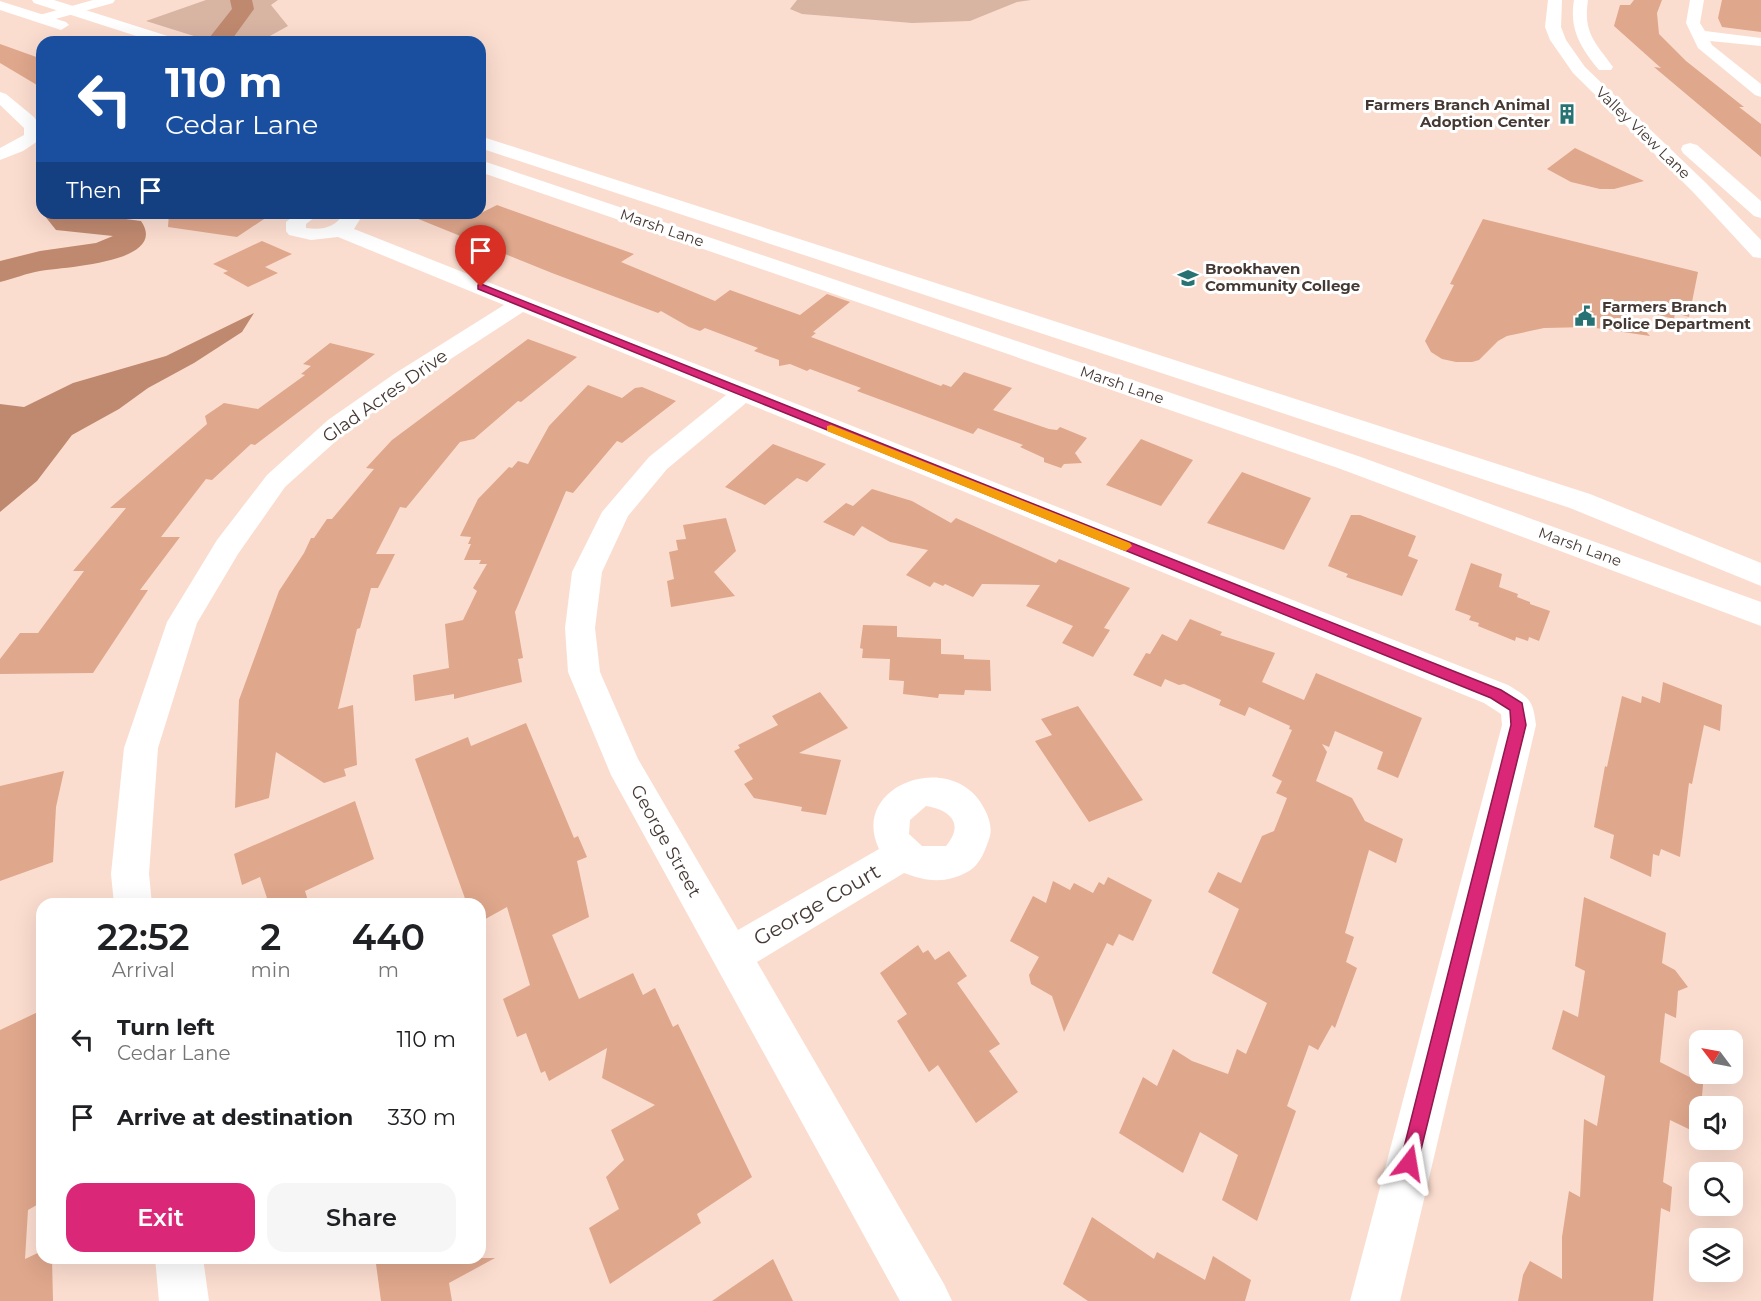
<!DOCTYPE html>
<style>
:root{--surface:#fff;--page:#f6f6f6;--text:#202124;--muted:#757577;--accent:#db2777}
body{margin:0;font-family:Montserrat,sans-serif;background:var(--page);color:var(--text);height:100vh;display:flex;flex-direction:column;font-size:22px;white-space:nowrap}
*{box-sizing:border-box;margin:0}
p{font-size:20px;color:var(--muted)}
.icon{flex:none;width:33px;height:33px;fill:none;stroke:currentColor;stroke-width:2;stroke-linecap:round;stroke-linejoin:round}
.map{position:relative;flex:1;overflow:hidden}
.side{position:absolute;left:36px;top:898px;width:450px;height:366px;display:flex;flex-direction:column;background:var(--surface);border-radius:18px;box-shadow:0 6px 24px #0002}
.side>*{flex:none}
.banner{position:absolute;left:36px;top:36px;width:450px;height:183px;border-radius:18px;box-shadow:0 6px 24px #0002;background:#1a4fa0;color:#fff;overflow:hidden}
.needle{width:39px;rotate:302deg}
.controls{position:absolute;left:1689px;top:1030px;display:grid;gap:12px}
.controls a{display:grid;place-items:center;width:54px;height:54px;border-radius:12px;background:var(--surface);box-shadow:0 6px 24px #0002;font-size:30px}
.pin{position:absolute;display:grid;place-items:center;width:51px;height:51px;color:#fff;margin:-62px -26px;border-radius:50% 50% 50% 0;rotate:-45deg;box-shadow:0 0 6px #0007}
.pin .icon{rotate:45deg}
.me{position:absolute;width:66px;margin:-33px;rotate:14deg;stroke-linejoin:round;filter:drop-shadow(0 0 4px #0008)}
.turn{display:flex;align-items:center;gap:21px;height:126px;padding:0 30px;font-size:27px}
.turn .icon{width:78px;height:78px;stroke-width:2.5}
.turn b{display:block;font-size:42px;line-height:51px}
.then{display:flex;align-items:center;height:57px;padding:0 30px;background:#0003;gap:12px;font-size:22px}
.eta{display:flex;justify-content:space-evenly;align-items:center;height:102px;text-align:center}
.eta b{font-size:36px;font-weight:600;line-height:42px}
.cta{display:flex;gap:12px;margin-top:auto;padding:12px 30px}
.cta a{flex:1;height:69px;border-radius:18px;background:var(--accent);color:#fff;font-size:24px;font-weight:600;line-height:69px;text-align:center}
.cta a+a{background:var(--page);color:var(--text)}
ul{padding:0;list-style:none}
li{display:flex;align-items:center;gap:18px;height:78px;padding:0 30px}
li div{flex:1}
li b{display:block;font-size:22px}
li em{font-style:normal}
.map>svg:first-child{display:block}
.green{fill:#d8b4a3}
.water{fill:#bf896f}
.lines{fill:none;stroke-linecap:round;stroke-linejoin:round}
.river{fill:#bf896f;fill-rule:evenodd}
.building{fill:#dfa78c}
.street{fill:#fff;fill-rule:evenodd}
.secondary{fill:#fff;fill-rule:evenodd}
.route{fill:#db2777;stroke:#8e194d;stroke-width:1.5}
.slow{fill:#f59e0b}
.labels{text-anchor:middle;stroke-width:6;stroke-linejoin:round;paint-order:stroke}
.far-poi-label{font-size:15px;font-weight:bold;fill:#453934;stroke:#fff;text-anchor:start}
.far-street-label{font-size:15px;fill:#453934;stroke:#fff}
.street-label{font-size:18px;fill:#453934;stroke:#fff}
.near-street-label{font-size:21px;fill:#453934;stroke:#fff}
</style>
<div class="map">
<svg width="1761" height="1301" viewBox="0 0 1761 1301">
<rect width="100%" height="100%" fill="#fbddcf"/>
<g class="green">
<path d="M206,0H278L271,5L288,26L259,42H213L146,21Z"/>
<path d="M797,0H1031L1017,2L970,21L912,23L802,14L790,9Z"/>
</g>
<path class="water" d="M254,313L242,332L194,363L148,388L119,409L72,435L37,481L0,512V404L24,407L73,383L166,356Z"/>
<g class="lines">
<g class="river">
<path d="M230,0H252L254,9L230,42H206L232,9Z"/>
<path d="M46,213H80L141,221C170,263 63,267 40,271C27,273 13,279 0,282V261L40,251L96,243L113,236L56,230L44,215Z"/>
</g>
</g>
<g class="building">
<path d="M1634,0H1662L1657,13L1659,34L1686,61L1744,107H1739L1761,124V157L1654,67L1661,68L1614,26L1620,5H1630Z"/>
<path d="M1722,0H1761V32L1722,27L1718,18Z"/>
<path d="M0,44L42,59V88L0,63Z"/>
<path d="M1575,148L1644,181L1614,189H1600L1571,182L1547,169Z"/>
<path d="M497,205L634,254L621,262L715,301L730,290L800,315L827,294L850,302L813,332L816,333L811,337L941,386L943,384L951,387L964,372L1012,388L993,410L1049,429L1057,430L1060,427L1087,438L1075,453L1082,463L1064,464L1061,468L1044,462V458L1020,447L1023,445L978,428L973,434L857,391L861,388L810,369L807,371L790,364L779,366V360L754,351L758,348L705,328L700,331L689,327L661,311L658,313L552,273L406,214L466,213L475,216Z"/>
<path d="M169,213H273L237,237L168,227Z"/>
<path d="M1483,219L1698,272L1689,317L1675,313L1674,319L1622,305L1650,336L1589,327L1544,328L1507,336L1498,341L1479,360L1472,362H1456L1442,359L1431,352L1425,341L1454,285L1450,284Z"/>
<path d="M262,241L292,254L265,267L278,273L248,287L223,273L228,271L213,264Z"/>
<path d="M528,339L577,357L521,402L518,401L474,439L460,442L406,508L400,507L376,554H395L378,588H371L360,628L357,629L338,709L353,705L357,765L344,769L346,776L324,783L276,752L269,798L235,808L239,700L279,591L304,553L311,538H314L327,519H332L374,469L366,468L392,440Z"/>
<path d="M330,343L375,354L255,445L251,444L212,480L206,479L161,537H180L140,590H148L93,673L0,674V659L20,633H38L84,571H73L126,508H110L207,424L205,416L224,403L258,409L305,375L301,374L311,366L303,364Z"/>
<path d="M588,385L622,398L635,388L642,387L676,401L622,443L617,441L573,493L566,491L515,612L523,658L518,659L522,682L454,699V694L415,701L413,675L449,668L445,624L463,620L477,591L473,588L487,564H479L481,560H464L471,544H468L471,537L460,536L478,499L509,467L512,468L518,461L528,464L549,426Z"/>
<path d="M1141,439L1193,460L1161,506L1106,485Z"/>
<path d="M773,444L826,464L807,482L797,478L765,505L725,487Z"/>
<path d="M1242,472L1311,498L1284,550L1207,523Z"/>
<path d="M872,489L912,501L951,523L956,518L1056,563L1059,559L1130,588L1104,628L1110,630L1093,657L1062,643L1073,626L1026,606L1040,585L982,584L973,597L945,584L943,586L934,582L930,587L906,575L928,550L890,542L862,526L854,536L823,522L846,503L853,506Z"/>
<path d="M1351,515H1360L1416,536L1408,556L1418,560L1402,596L1346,577L1348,574L1328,566Z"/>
<path d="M726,518L736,551L714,572L735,596L671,607L667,581L674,579L669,552L678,550L676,540L686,539L683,525Z"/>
<path d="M1471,563L1502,574L1499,587L1518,594L1517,597L1530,602V604L1550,611L1539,641L1529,637L1528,641L1516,637L1515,641L1478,626L1479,623L1469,620L1471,616L1455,610Z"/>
<path d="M1190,619L1222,632L1220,635L1275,653L1262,682L1304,700L1316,673L1422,718L1398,778L1377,769L1383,752L1335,731L1329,747L1322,744L1327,752L1316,781L1352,798L1365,821L1403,839L1396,863L1369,850L1345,933L1354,937L1346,962L1357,968L1335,1028L1332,1025L1318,1050L1309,1045L1287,1106L1296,1111L1257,1221L1222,1200L1238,1155L1200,1132L1183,1173L1119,1133L1143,1077L1157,1086L1173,1049L1192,1061L1228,1074L1237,1049L1246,1054L1267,1003L1212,973L1239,909L1208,892L1218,872L1241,883L1262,836L1274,831L1287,798L1276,793L1282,781L1272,776L1292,730L1289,729L1290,726L1249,707L1245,716L1219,705L1221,700L1184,684L1179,685L1165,679L1161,687L1133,675L1146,653L1150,654L1162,634L1177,641Z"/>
<path d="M863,625L897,626V637L941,639V654L964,655V659L990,660L991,691L965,690L964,695L939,694L938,698L903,694L904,681L889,680L890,659L862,658L863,649L860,648Z"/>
<path d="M1663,682L1722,705L1720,731L1704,725L1692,784L1689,783L1680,857L1661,849L1659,856L1653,854L1651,877L1610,858L1614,835L1594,827L1605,766L1607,767L1622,696L1641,703L1642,696L1660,703Z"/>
<path d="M820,692L848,728L799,753L841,760L826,815L801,811L802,807L754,798L744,784L753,779L734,751L740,748L738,745L778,725L772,716Z"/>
<path d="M1078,706L1143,800L1089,822L1035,741L1052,735L1041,719Z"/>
<path d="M526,723L574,838L578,836L587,857L577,861L589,917L552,935L579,999L633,973L643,995L655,988L673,1027L678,1024L752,1177L697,1214L701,1223L610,1284L589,1228L619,1209L606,1177L624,1160L611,1130L655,1105L602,1078L607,1048L549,1081L545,1071L541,1073L526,1033L517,1037L503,999L530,985L507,907L480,922V904H467L415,759L468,737L471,746Z"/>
<path d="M64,771L56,807L53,862L0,881V786Z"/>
<path d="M355,801L374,859L305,891L309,904H269L260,877L242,885L234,854Z"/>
<path d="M1108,877L1152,900L1133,941L1119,934L1113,946L1107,943L1064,1032L1052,996L1031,984L1029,975L1039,957L1010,941L1033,896L1046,903L1053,881L1070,890L1074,883L1093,893L1099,882L1104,885Z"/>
<path d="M1584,897L1666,933L1662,963L1675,970L1688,987L1678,991L1676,1018L1665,1013L1660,1062L1703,1084L1699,1134L1670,1120L1663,1182L1672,1187L1670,1212L1661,1208L1653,1301H1518L1523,1275L1530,1261L1562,1279V1237L1569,1191L1580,1197L1584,1119L1597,1126L1605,1076L1552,1049L1563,1010L1578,1017L1585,971L1575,966Z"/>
<path d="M918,945L923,953L928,950L935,960L949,951L967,976L957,983L1000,1044L989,1051L1018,1092L976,1123L938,1065L929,1072L897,1021L907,1014L880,973Z"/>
<path d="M40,1011L42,1091L38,1093L42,1202L28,1210L25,1259L42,1251V1258H52L53,1301H0V1030Z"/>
<path d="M1092,1217L1154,1259L1157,1252L1205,1280L1213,1256L1251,1280L1245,1301H1088L1063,1284Z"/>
<path d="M386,1258H495L449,1283L452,1301H381L376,1264Z"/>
<path d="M773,1259L793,1301H712Z"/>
</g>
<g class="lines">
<g class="street">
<path d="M93,0H115L113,3L41,23L34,19L36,16Z"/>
<path d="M1690,0H1704L1700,23L1705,31L1761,38V46L1710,41L1712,45L1761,84V97L1755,95L1698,48L1686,23Z"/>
<path d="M0,92L6,94L34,117L42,128L38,141L23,151L0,160V148L24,135V128L0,105Z"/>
<path d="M297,213H320L306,224V228C323,230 335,228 344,213H360L362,216L354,229L1508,685C1529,698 1533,699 1536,725L1400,1301H1350L1502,725L1501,714L1484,703L746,403L667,469L628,516L602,572L595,628L600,672L638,759L738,930L879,849C848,784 955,747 985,810C989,818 992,827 990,836C986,848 981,864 969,871C946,884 928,882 904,873L757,962L944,1284L952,1301H900L611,775L568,672L565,628L572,572L602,512L649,457L726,395L523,312L412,384L346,432L285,487L238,554L197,623L158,748L149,874L152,904H114L111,874L124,748L167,622L217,540L267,475L328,420L394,374L504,305L338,237L311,240L289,235L286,231V222ZM926,806C950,810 965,823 946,846H922L909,834L910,820Z"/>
<path d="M155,1258H203L209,1301H159Z"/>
</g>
<g class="secondary">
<path d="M32,0H54L177,39L179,42H155L34,3Z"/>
<path d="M1548,0H1562L1561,27L1566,40L1585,67L1706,183L1761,240V258L1753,257L1692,191L1573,73L1550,40L1545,27Z"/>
<path d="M1574,0H1588C1583,33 1595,42 1613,67L1611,70H1599C1581,48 1569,30 1574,0Z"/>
<path d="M0,1L66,22L69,25L61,30L0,10Z"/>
<path d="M480,136L1590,494L1761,563V586L1570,508L480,148Z"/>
<path d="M1690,143L1697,145L1761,201V218L1754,216L1683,153L1681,149L1683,145Z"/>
<path d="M480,160L1358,456L1761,602V626L1338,468L480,172Z"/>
</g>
</g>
<path class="route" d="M481,284L1501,690L1522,703L1526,725L1416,1170L1409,1173L1402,1170L1400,1163L1511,725L1510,710L1491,698L478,289V285Z"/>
<path class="slow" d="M831,425L1130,543L1132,546L1126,551L1122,550L827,431V426Z"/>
<defs>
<g id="building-bare" transform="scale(1.62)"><path d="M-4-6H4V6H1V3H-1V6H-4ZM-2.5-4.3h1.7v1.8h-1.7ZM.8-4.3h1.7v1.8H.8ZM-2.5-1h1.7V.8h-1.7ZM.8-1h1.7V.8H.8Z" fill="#277273" stroke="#fff" stroke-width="2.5" paint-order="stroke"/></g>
<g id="university-bare" transform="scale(1.62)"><path d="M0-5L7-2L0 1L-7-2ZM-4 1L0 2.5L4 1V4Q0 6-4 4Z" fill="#277273" stroke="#fff" stroke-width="2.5" paint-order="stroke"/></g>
<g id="civic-bare" transform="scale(1.62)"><path d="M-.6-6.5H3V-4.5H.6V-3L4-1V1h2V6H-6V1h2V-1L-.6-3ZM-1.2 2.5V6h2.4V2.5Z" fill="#277273" stroke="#fff" stroke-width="2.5" paint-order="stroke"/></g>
</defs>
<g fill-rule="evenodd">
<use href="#building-bare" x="1567" y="114"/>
<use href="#university-bare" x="1188" y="278"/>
<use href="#civic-bare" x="1585" y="316"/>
</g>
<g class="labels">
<g class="far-poi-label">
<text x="1550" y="110" text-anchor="end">Farmers Branch Animal<tspan x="1550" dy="17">Adoption Center</tspan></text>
<text x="1205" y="274">Brookhaven<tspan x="1205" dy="17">Community College</tspan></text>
<text x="1602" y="312">Farmers Branch<tspan x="1602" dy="17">Police Department</tspan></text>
</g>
<g class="far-street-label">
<text transform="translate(1643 133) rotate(44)" y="5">Valley View Lane</text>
<text transform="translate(662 228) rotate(19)" y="5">Marsh Lane</text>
<text transform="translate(1122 385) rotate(19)" y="5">Marsh Lane</text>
<text transform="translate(1580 547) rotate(20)" y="5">Marsh Lane</text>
</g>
<g class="street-label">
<text transform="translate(385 396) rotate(-35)" y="6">Glad Acres Drive</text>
<text transform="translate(666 841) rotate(61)" y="6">George Street</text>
</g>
<g class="near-street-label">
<text transform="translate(817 905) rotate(-30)" y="7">George Court</text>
</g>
</g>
</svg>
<div class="controls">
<a><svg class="needle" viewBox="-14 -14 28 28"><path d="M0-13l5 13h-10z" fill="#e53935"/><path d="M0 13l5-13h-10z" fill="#757577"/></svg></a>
<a><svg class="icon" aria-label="sound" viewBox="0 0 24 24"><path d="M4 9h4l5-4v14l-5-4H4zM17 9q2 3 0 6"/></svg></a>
<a><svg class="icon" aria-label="search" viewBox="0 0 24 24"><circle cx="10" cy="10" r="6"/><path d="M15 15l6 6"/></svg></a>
<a><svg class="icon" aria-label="layers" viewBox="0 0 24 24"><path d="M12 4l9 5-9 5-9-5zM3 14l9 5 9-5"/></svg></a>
</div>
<div class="pin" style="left:481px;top:287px;background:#d93025"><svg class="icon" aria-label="arrive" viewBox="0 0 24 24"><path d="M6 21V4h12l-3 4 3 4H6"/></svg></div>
<svg class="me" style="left:1409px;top:1163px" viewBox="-20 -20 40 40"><path d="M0-17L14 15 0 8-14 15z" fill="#db2777" stroke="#fff" stroke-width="4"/></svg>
<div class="banner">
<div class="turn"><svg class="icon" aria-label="left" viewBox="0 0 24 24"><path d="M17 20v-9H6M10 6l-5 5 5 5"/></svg><div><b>110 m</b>Cedar Lane</div></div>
<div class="then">Then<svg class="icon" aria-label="arrive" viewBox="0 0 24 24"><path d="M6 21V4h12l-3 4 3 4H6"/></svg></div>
</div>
<section class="side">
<div class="eta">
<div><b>22:52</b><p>Arrival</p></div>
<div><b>2</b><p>min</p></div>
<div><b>440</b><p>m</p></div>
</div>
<ul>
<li><svg class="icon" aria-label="left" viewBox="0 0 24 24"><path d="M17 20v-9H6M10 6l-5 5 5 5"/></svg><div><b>Turn left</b><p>Cedar Lane</p></div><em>110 m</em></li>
<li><svg class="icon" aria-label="arrive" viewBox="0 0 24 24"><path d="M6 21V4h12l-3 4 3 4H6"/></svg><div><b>Arrive at destination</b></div><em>330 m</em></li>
</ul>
<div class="cta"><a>Exit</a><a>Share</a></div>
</section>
</div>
